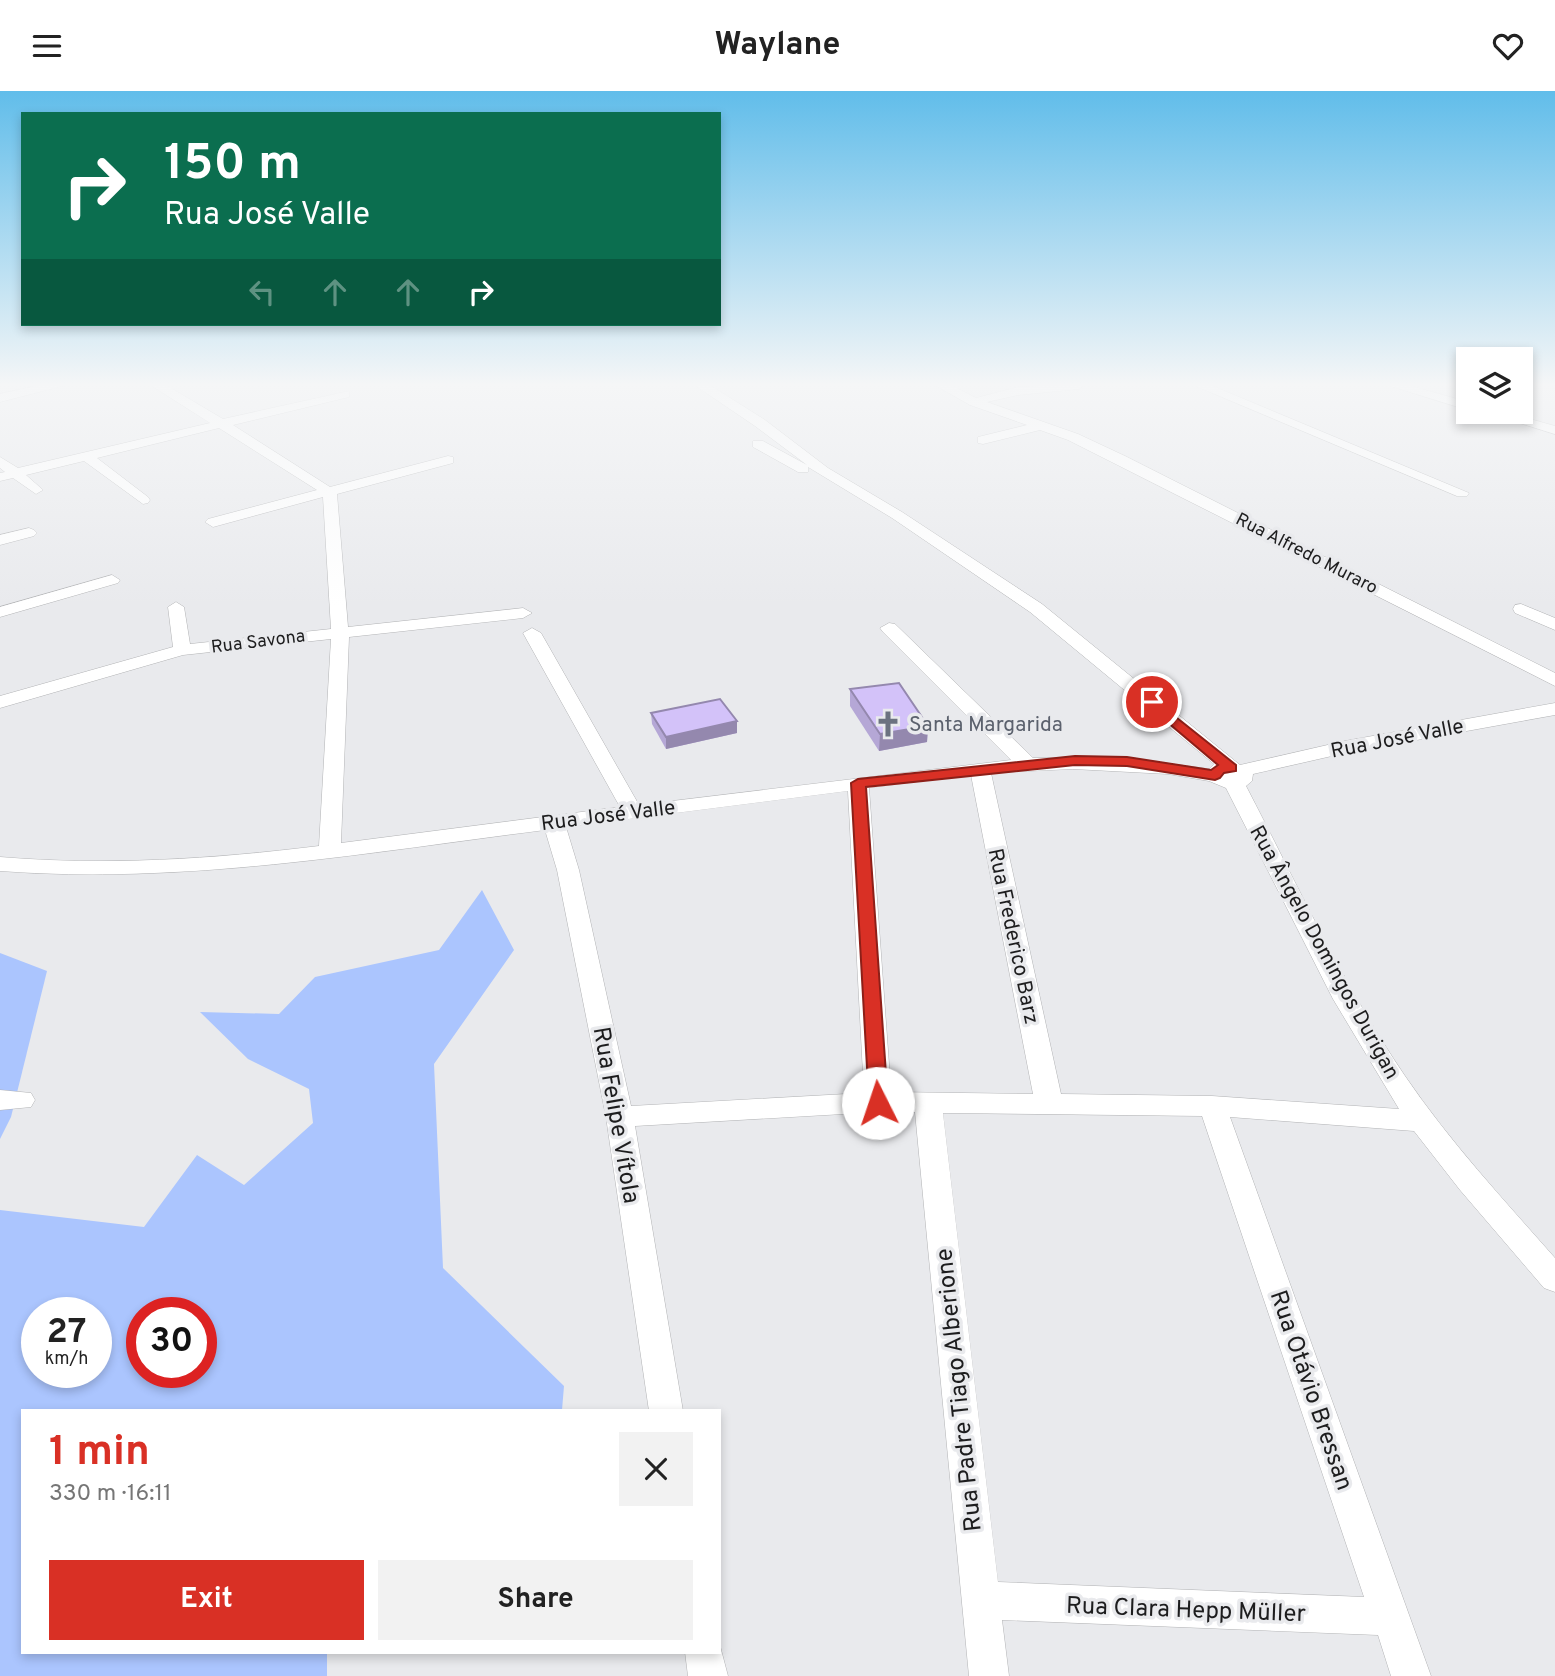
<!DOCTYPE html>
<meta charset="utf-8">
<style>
:root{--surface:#fff;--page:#f2f2f2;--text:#222;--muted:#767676;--accent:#d93025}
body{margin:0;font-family:Overpass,sans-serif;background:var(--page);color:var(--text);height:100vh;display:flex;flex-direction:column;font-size:26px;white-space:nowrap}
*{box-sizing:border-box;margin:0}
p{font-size:23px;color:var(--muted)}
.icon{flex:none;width:38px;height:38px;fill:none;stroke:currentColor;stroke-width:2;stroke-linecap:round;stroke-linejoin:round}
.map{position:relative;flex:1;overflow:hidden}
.sheet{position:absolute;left:21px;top:1318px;width:700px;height:245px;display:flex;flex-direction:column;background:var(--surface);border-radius:0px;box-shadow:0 4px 10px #0003}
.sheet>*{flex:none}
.guide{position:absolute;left:21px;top:21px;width:700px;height:214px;border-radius:0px;box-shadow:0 4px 10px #0003;background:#0b6e4f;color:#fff;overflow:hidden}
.fabs{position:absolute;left:1456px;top:256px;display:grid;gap:14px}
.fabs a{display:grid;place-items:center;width:77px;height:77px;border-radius:0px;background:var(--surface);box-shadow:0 4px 10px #0003;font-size:35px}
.speed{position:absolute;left:21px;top:1206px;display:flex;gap:14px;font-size:35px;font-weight:700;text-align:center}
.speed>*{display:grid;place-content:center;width:91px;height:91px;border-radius:50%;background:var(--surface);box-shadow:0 4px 10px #0003;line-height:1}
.speed small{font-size:18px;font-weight:400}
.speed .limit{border:10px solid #d22;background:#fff;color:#111}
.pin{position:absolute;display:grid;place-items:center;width:60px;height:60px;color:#fff;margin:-30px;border:4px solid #fff;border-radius:50%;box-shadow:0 2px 7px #0007}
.me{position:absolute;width:77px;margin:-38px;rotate:356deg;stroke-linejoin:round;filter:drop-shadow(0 0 5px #0008)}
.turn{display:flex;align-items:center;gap:24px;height:147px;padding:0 28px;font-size:32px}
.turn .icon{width:91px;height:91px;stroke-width:2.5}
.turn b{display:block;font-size:49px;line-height:60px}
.lanes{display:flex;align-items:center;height:66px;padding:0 28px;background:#0003;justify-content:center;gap:35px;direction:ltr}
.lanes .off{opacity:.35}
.round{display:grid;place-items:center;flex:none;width:74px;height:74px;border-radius:0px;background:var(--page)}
.overview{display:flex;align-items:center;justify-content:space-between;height:119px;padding:0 28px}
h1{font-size:42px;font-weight:700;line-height:52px;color:var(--accent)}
.cta{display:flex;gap:14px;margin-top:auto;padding:14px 28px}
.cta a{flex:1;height:80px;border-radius:0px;background:var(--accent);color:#fff;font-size:28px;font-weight:700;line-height:80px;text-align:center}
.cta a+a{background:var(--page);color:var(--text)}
header{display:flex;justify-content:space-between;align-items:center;height:91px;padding:0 28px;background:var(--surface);font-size:32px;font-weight:700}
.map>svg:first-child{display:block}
.green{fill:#abc5fe;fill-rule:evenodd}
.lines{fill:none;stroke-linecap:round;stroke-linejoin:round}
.minor-casing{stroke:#b2b3b5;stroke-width:1}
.minor{fill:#fff;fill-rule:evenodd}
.wall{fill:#b5a7d6}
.shaded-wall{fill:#9488ae}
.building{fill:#d3c2f9;stroke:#9488ae;stroke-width:2}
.route{fill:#d93025;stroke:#8d1f18;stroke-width:2}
.labels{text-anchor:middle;stroke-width:7;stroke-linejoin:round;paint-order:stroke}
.far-street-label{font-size:18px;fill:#1d1d1e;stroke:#e9eaed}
.worship-label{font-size:21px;fill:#5b616d;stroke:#e9eaed;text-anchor:start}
.street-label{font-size:21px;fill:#1d1d1e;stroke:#e9eaed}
.near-street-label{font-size:24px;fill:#1d1d1e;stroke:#e9eaed}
</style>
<header><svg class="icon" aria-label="menu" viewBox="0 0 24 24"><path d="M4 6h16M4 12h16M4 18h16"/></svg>Waylane<svg class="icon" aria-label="heart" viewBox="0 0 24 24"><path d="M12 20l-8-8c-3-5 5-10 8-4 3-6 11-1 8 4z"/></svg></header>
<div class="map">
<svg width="1555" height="1585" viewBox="0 0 1555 1585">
<rect width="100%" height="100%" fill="#e9eaed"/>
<g class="green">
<path d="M482,799L514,859L434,973L443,1177L564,1295L562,1319L23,1320V1561H327V1585H0V1119L144,1136L197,1064L244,1094L313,1032L309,998L248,968L200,921L279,923L315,886L439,859ZM37,1222H96V1281H37ZM142,1222H201V1281H142Z"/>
<path d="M0,862L47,880L11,1026L0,1048Z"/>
</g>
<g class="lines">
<g class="minor-casing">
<g id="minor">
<path d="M46,293H70L0,311V303Z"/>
<path d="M149,293H164L223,328L349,300V306L233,334L330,396L448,365L453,366V372L337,403L348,536L523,517L532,522L523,527L349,546L341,752L620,716L523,542L532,537L541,542L639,714L1011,669L883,541L880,537L889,532L895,533L1033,667L1120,666L1209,678L1214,673L1030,521L892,427L808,376V381H798L753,356V350H763L807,374L755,335L693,293H708L765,329L828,377L902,421L1042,513L1240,674L1345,650L1555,612V624L1345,662L1253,683L1252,690L1246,695C1297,793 1343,894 1405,985C1450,1051 1503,1108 1555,1167V1201L1544,1197L1460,1099L1414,1040L1230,1026L1431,1585H1391L1378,1544L1002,1529L1009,1585H969L915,1021H878L635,1035L683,1320H649L606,1026L557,779L545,739C364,762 183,794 0,780V766C107,775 213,768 319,755L331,548L183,564L0,617V605L173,556L168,516L176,511L184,516L190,553L331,538L323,406L213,436L205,431L208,428L317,399L219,337L97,367L148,406L150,409L148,412L143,413L84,370L26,384L43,399L36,403L13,387L0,390V382L5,381L0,377V366L18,377L210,332ZM1073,678L1168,683L1209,690L1226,697L1333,908L1399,1018L1212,1005L1061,1003L991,682ZM971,684L1033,1003L891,1001L869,697ZM848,700L864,1002L631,1015L579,779L566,736ZM943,1022L1202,1025L1364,1506L998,1491Z"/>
<path d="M933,293H949L976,307L1018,296L1085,293L1079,298L1018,304L987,311L1078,343L1125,365L1555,582V595L1068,349L1040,339L983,353L978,352V346L1027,334L970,314Z"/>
<path d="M1191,293H1208L1469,402L1467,405H1457Z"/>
<path d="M1384,293H1404L1468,311V319Z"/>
<path d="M1481,320H1502L1555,335V343Z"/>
<path d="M29,437L34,439L37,442L34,445L0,454V444Z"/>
<path d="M112,484L120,489L118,492L0,526V516Z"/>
<path d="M1521,513L1555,527V539L1515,522L1513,518L1515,514Z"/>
<path d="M0,999L31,1002L35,1009L31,1016L0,1019Z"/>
<path d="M719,1551L728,1585H688L685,1561H719Z"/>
</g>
</g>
<use href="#minor" class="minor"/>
</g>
<g class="wall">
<path d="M850,598L928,635L927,651L879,660L850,615Z"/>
<path d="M651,622L737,630V642L666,658L652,633Z"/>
</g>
<g class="shaded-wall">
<path d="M737,630V642L666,658V646Z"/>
<path d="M928,635L927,651L879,660L880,643Z"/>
</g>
<g class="building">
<path d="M899,592L928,635L880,643L850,598Z"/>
<path d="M720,608L737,630L666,646L651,622Z"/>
</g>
<linearGradient id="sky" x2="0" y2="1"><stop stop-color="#61bdea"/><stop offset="0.57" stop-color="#f5f6f7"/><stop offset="1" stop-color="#f5f6f7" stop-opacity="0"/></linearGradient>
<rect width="1555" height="515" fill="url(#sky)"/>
<path class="route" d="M1152,607L1236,674V680L1224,682L1220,687L1215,689L1127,675L1075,674L866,696L888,1012L885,1016H871L869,1012L851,692L858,688L1075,665L1127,666L1211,679L1218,674L1147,614L1145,611Z"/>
<defs>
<g id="church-bare" transform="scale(2.1)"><path d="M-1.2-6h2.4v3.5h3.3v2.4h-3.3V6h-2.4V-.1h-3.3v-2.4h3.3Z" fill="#6b7280" stroke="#e9eaed" stroke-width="2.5" paint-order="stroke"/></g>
</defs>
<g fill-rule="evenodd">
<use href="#church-bare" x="888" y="633"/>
</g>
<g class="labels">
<g class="far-street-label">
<text transform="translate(1307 462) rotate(27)" y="6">Rua Alfredo Muraro</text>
<text transform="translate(258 550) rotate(-7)" y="6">Rua Savona</text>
</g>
<g class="worship-label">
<text x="909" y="640">Santa Margarida</text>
</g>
<g class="street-label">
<text transform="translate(1397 647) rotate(-11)" y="7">Rua José Valle</text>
<text transform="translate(608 724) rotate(-7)" y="7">Rua José Valle</text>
<text transform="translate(1014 845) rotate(78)" y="7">Rua Frederico Barz</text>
<text transform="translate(1325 861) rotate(61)" y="7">Rua Ângelo Domingos Durigan</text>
</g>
<g class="near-street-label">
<text transform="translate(617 1024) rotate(80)" y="8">Rua Felipe Vítola</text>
<text transform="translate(958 1299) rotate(-96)" y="8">Rua Padre Tiago Alberione</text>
<text transform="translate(1312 1299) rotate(71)" y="8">Rua Otávio Bressan</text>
<text transform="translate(1186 1518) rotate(2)" y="8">Rua Clara Hepp Müller</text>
</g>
</g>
</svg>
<div class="fabs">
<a><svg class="icon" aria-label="layers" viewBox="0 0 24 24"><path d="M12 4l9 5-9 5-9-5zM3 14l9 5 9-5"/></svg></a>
</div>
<div class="speed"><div>27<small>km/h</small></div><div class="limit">30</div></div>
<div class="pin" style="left:1152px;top:611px;background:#d93025"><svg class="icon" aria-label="arrive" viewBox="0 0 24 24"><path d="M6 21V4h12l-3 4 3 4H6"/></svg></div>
<svg class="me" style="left:878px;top:1012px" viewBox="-20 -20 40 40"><circle r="19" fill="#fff"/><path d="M0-13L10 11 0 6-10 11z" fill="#d93025"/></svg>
<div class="guide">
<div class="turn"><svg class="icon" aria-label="right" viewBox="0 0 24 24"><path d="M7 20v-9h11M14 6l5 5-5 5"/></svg><div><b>150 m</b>Rua José Valle</div></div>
<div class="lanes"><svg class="icon off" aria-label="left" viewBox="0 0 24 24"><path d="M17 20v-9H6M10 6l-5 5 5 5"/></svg><svg class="icon off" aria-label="ahead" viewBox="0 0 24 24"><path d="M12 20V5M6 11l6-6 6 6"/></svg><svg class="icon off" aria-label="ahead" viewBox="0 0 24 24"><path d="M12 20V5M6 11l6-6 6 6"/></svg><svg class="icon" aria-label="right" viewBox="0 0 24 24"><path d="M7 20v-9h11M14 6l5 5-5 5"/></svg></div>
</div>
<section class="sheet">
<div class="overview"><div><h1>1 min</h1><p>330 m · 16:11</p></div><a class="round"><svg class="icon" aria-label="close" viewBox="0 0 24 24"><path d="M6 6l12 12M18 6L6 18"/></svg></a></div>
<div class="cta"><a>Exit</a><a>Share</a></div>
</section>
</div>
